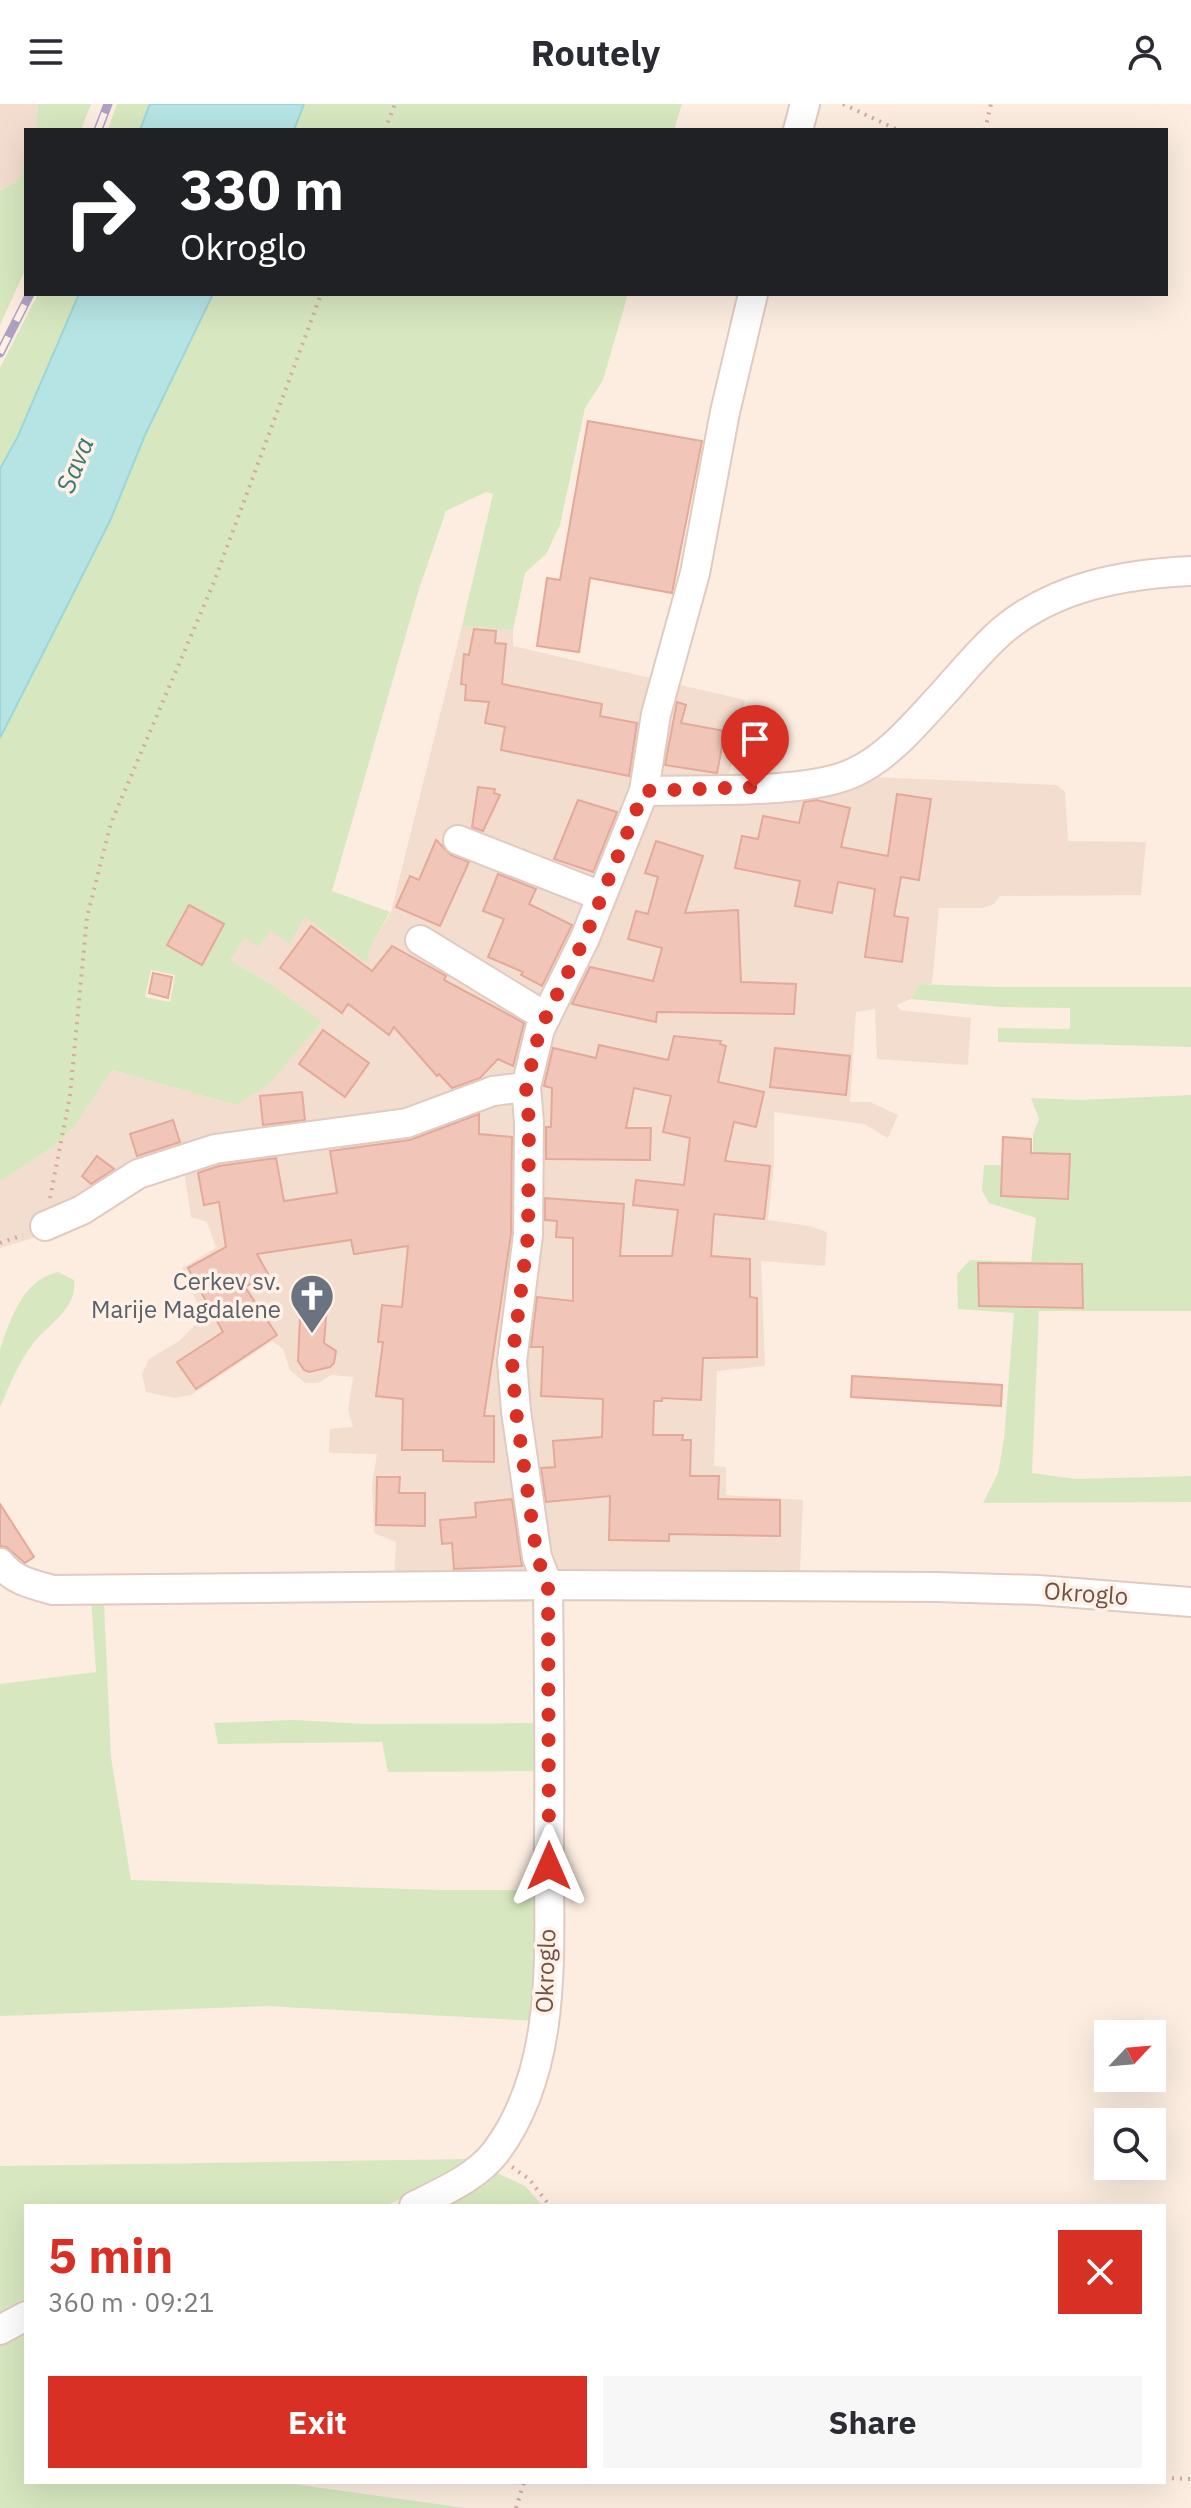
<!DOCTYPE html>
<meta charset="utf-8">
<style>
:root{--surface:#fff;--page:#f7f7f7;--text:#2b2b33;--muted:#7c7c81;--accent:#d93025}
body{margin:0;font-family:"IBM Plex Sans",sans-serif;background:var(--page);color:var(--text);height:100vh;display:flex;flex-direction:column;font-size:30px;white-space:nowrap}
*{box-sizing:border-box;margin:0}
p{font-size:26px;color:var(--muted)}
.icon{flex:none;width:44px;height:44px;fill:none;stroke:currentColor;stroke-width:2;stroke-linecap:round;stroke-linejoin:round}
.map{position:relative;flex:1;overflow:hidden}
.drawer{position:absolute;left:24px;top:2100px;width:1142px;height:280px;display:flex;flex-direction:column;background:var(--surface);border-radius:0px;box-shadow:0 8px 32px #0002}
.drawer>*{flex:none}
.banner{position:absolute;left:24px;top:24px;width:1144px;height:168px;border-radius:0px;box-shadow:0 8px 32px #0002;background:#202124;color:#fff;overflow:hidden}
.needle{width:52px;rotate:64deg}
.controls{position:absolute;left:1094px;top:1916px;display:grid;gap:16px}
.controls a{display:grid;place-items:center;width:72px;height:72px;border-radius:0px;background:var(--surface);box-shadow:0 8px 32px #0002;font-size:40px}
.pin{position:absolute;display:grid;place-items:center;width:68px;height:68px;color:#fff;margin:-82px -34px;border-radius:50% 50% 50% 0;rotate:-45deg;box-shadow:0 0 8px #0007}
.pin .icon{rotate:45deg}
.me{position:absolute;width:88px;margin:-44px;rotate:0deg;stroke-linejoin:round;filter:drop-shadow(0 0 6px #0008)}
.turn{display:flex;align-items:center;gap:28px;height:168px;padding:0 24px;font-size:36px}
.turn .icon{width:104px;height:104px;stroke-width:2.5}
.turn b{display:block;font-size:56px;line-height:68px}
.round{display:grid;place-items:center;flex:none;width:84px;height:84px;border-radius:0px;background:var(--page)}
.summary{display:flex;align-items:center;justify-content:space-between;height:136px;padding:0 24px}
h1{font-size:48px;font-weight:700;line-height:60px;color:var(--accent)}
.button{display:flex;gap:16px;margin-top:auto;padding:16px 24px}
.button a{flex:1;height:92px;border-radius:0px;background:var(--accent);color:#fff;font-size:32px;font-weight:700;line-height:92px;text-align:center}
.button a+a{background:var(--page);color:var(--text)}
header{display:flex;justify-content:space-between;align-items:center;height:104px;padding:0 24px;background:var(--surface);font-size:36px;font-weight:700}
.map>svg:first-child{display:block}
.residential{fill:#f3ddcf}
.green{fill:#d7e8c0;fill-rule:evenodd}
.water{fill:#b6e4e4;stroke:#9cd6d6;stroke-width:2}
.building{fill:#f1c6b8;stroke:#e3a999;stroke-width:2}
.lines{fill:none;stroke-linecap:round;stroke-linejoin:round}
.minor-casing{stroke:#e1cac0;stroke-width:32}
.path{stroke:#d5a99c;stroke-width:4;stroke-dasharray:2 6;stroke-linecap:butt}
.minor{stroke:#fff;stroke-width:28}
.rail-casing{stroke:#aea0c4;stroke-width:9}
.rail{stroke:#fff1e6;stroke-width:6;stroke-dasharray:18;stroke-linecap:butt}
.route{stroke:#d93025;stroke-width:14;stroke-dasharray:0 25.2}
.labels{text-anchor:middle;stroke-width:7;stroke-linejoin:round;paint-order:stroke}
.worship-label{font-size:24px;fill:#5b616d;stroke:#fff1e6;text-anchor:end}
.street-label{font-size:24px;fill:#725048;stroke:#fff1e6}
.water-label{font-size:26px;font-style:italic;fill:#3c7878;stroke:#fff1e6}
</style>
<header><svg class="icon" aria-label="menu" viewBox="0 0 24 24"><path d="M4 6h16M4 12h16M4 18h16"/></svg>Routely<svg class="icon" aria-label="person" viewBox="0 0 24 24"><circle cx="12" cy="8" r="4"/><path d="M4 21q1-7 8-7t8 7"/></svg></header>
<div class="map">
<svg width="1191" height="2404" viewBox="0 0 1191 2404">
<rect width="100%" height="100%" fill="#fcede0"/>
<g class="residential">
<path d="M0,0H38L36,26H26V53L19,76L0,87Z"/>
<path d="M462,522L513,526V542L745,596L728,676L872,673L1057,681L1065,688L1068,737L1146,738L1141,791L1000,792L994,800L983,804H939L932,880H919L911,895L897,901L900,906L971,914L968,961L877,955L875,905L856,908L850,998H870L898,1011L888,1034L864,1020L774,1008V1060L768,1116L810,1122L827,1128L825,1162L761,1157L765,1262L717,1267L714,1362L726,1363V1391L803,1396L799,1491L600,1492L579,1497L528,1486L394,1477L396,1438L374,1429L372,1381L377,1350L329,1349L330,1325L353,1323L348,1306L353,1273L331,1271L318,1279H305L290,1266L283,1245L272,1237L191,1291L175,1294L146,1288L142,1270L149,1255L179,1237L203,1213L182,1164L216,1144L207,1118L191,1113L184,1068L145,1078L70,1123L0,1144V1078L57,1040L74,1023L112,966L236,1001L322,918L272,881L230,856L245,834L305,812L367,858L370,844L391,808Z"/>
</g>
<g class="green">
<path d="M38,0H91L81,26H36Z"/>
<path d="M117,0H150L140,26H108Z"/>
<path d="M304,0H682L674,26H294Z"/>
<path d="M26,53V164L0,221V87L19,76Z"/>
<path d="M38,190H79L18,332L0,365V264Z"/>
<path d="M213,190H628L603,276L585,304L560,421L546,450L525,469L513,526L462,522L493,390L486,388L446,407L419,485L332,787L390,808L370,844L367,859L305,813L289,840L271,826L258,843L245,834L230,856L272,881L322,918L268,981L236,1001L112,966L74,1023L57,1040L0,1078V634L110,417L145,331ZM151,866L175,871L170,898L145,893Z"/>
<path d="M919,880L998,883H1191V943L998,938V924L1070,925V904L1000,903L911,895Z"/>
<path d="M1191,991V1207H1039L1032,1369L1076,1375L1191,1372V1398L983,1399L998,1369L1004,1335L1014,1209L958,1205L957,1170L970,1156L1031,1158L1036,1114L989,1099L982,1087L984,1061H1033V1030L1039,1015L1031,994L1082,996Z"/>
<path d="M58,1168L74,1176C78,1206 47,1220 32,1241C18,1259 9,1283 0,1303C0,1286 0,1261 0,1245C11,1214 22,1177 58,1168Z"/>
<path d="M528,1486L527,1498L128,1495L104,1500L111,1653L131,1776L440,1786H539L537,1917L266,1902L0,1912V1580L96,1568L91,1496L111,1490Z"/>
<path d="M293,1616L367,1620L536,1619L538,1667L388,1668L382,1638L218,1640L214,1619Z"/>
<path d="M469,2055L427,2083L385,2102H26V2198L0,2211V2062Z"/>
<path d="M497,2069L525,2082L543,2102H447Z"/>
<path d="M26,2225V2378H279L465,2404H0V2239Z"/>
</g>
<g class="water">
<path d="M150,0H304L294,26H140Z"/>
<path d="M79,190H213L145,331L110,417L0,634V365L18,332Z"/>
</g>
<g class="building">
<path d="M588,317L702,337L672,489L590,474L579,548L537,542L547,474L560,476Z"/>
<path d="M474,525L496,527L495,539L506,540L502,580L602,600L600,612L637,619L629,672L501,646L505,623L485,619L489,598L465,596L466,581L461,580L464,550L469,551Z"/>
<path d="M677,598L686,601L681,619L725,627L717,669L665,661Z"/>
<path d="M478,683L495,685L494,689L500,691L483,727L472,723Z"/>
<path d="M897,690L931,695L919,776L901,773L894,812L908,814L902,858L865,853L875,785L838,778L832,809L795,802L800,777L735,764L742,732L758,735L763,712L799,719L804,698L816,696L850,704L841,743L888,752Z"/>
<path d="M578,696L617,708L593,768L554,755Z"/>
<path d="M436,736L451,751L469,758L440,822L396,803L410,772L419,776Z"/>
<path d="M656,737L703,752L685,809L738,806L741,878L796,880L794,910L657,908L656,918L572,900L590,863L653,877L662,844L628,835L636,807L648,810L658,773L645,769Z"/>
<path d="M498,770L536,785L529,800L572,821L542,882L521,871L523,868L488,853L504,815L483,807Z"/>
<path d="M189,801L224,820L202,861L167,841Z"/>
<path d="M311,822L372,867L392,842L446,872L444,876L524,919L513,962L498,955L480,974L452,984L439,970L437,972L394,923L389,931L348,900L342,909L280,864Z"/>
<path d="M153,869L172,873L168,894L149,889Z"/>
<path d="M323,926L369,959L345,993L299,960Z"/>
<path d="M674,932L721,937L720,940L726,942L718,978L764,988L756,1023L734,1018L725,1057L770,1062L764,1115L714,1110L711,1152L750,1155V1193L757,1194V1253L703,1254L701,1296L662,1294V1297H654L653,1331H683L682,1336H691L690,1372H719L718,1395L780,1396V1432L669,1430V1437L609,1436L610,1392L546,1398L541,1364L555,1363L553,1337L602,1333L603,1295L541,1292L543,1243H531L537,1193L573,1197V1134L556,1133L557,1117L545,1116V1094L624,1100L620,1152H672L678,1106L633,1101L636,1076L684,1081L690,1034L663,1028L671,992L634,984L626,1024H651L650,1056L546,1055V1023H551L552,984L544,982L553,944L596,954L599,941L668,956Z"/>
<path d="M775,944L850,952L846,991L770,983Z"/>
<path d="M302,988L305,1016L263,1021L260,992Z"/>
<path d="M479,1010V1030L512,1033L511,1130L484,1312H494V1358L443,1357V1346H402L403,1295L376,1292L383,1238H378L382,1201L402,1203L408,1142L354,1150L351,1136L257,1150L268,1170L245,1183L277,1231L196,1285L177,1258L223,1228L188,1164L226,1143L219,1098L204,1101L198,1069L219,1062L276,1054L284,1097L337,1089L330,1047L410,1036Z"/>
<path d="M173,1016L180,1038L137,1052L130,1030Z"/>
<path d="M1003,1033L1031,1035V1049L1070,1050L1068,1095L1001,1092Z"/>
<path d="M97,1052L114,1065L91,1080L82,1072Z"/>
<path d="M978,1159L1082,1160L1083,1204L979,1202Z"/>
<path d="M309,1200L327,1201L324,1239L336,1247L334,1259L330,1263L309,1268L304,1266L298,1257L300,1215L302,1211H308Z"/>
<path d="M852,1272L1002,1281L1001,1302L851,1293Z"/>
<path d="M377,1373H400L399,1389H425V1422L376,1421Z"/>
<path d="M512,1395L522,1462L454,1465L452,1439L442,1440L440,1416L476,1413L475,1399Z"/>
<path d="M0,1400L34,1453L25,1459L6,1443L0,1442Z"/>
</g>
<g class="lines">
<g class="minor-casing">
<g id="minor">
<path d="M798,26L805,0"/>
<path d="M644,687L656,610L695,469L725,308L753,190"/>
<path d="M458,736L601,792"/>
<path d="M420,836L546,913"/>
<path d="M45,1122L82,1106L138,1070L215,1045L407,1019L493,987L526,983"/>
<path d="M0,1459C14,1477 32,1480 53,1486L548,1481L537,1453L516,1307L512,1257L528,1131L529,1018L526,983L540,925L585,834L644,687C698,685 809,691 855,668C889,652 916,619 941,592C961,570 981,545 1003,526C1056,482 1125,470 1191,467"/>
<path d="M414,2102C442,2088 475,2074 495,2049C561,1962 548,1840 549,1737C550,1652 549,1566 548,1481L936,1483L1038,1486L1191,1498"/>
<path d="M0,2226L26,2212"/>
</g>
</g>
<g class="path">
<path d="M843,0L898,26"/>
<path d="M385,26L395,0"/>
<path d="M985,26L991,0"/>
<path d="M50,1094L70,992L87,813L111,719L214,478L321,190"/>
<path d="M0,1139L23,1131"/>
<path d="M512,2063L529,2075L550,2102"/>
<path d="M1164,2374L1191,2375"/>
<path d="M516,2404L524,2378"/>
</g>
<use href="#minor" class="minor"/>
<g class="rail-casing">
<g id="rail">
<path d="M98,26L108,0"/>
<path d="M0,249L30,190"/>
</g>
</g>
<use href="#rail" class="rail"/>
</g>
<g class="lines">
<path class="route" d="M549,1762L548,1481L537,1453L516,1307L512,1257L528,1131L529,1018L526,983L540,925L585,834L644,687L755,683"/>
</g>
<defs>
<g id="church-pin" transform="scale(2.3)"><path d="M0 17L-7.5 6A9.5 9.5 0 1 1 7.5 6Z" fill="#6b7280" stroke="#fff1e6"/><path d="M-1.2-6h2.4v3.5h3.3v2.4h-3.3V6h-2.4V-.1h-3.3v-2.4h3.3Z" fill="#fff"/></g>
</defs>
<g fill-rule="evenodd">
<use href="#church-pin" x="312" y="1192"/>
</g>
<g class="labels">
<g class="worship-label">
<text x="281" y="1186">Cerkev sv.<tspan x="281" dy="28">Marije Magdalene</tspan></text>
</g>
<g class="street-label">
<text transform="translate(1086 1490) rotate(4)" y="8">Okroglo</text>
<text transform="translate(546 1867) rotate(-88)" y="8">Okroglo</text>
</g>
<g class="water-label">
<text transform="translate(75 361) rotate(-68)" y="9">Sava</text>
</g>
</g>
</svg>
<div class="controls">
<a><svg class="needle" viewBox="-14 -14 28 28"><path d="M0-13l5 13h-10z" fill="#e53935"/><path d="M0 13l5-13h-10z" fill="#7c7c81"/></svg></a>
<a><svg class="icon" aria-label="search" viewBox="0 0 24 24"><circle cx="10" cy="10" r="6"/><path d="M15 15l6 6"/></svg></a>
</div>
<div class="pin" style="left:755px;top:683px;background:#d93025"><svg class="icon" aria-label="arrive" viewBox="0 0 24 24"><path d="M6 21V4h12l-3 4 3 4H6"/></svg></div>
<svg class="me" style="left:549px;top:1762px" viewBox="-20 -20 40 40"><path d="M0-17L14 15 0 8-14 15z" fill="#d93025" stroke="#fff" stroke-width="4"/></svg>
<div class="banner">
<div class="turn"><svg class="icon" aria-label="right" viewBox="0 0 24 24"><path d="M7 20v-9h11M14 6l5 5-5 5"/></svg><div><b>330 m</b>Okroglo</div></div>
</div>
<section class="drawer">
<div class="summary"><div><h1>5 min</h1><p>360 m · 09:21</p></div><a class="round" style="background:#d93025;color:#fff"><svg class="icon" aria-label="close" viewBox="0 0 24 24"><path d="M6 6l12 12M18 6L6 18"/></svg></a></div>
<div class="button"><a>Exit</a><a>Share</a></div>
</section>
</div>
